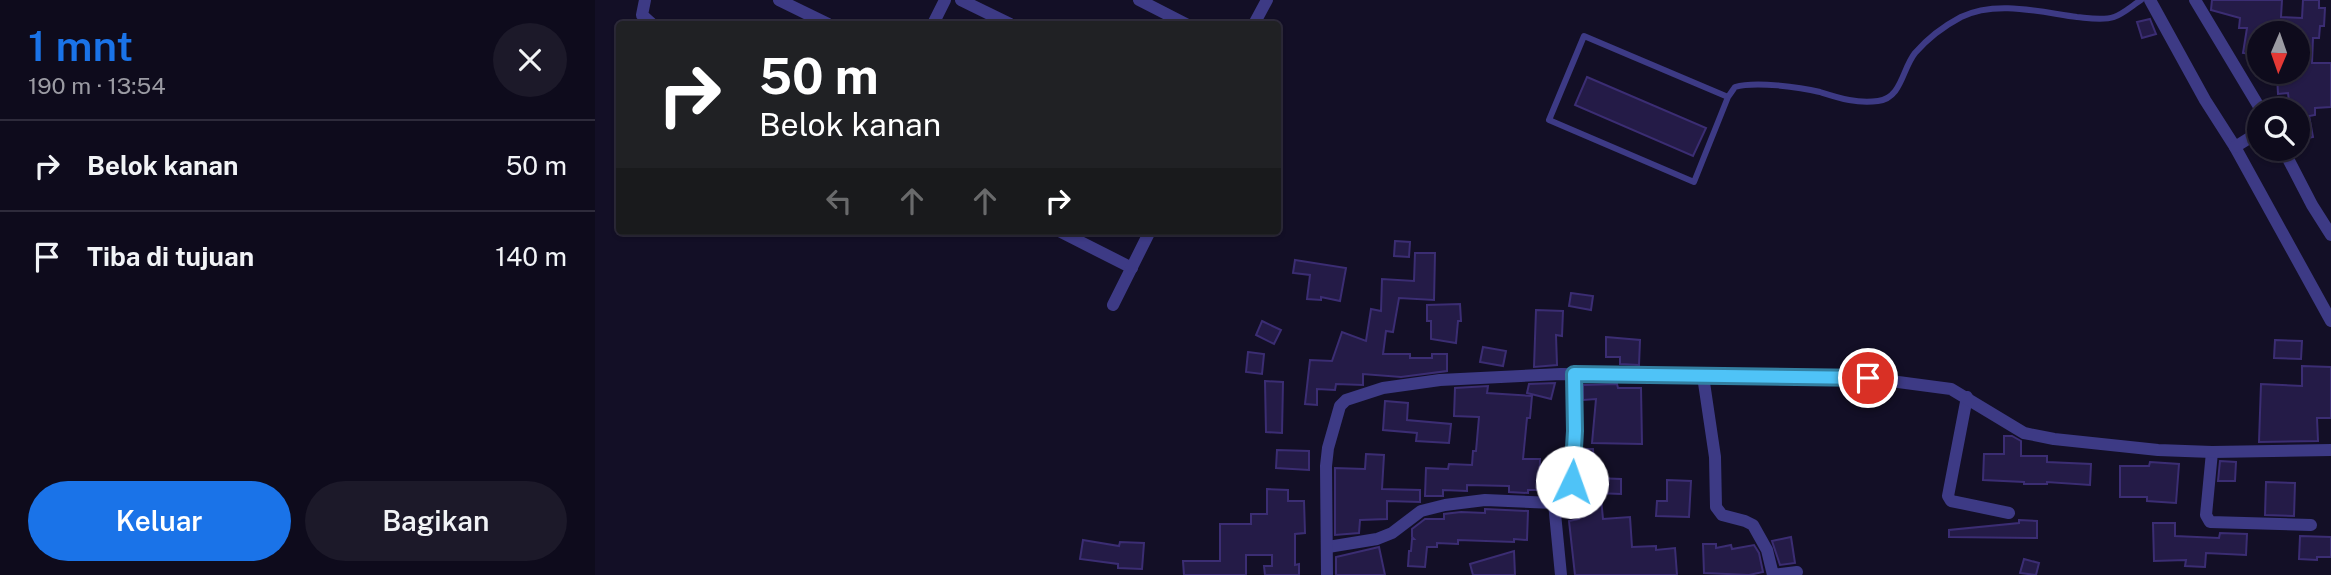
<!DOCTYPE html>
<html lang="id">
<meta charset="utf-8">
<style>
:root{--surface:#0e0b1c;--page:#1c1929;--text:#f1f3f6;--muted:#9b9ba3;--line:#2e2b3b;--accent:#1a73e8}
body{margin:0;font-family:"Public Sans",sans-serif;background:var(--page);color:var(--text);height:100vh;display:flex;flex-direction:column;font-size:26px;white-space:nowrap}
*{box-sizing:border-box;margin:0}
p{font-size:23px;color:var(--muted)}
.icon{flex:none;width:38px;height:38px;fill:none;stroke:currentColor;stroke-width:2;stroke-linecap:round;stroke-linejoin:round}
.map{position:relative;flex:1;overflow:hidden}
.panel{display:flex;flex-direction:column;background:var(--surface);width:595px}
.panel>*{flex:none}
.banner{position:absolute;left:21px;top:21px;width:665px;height:214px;border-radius:7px;box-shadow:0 2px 5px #0004,0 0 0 2px var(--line);background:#202124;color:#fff;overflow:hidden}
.needle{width:46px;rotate:182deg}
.buttons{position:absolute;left:1652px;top:21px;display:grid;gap:14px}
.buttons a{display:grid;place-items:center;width:63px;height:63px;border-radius:50%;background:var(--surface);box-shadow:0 2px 5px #0004,0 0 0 2px var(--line);font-size:35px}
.pin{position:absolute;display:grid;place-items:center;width:60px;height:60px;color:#fff;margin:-30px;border:4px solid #fff;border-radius:50%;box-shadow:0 2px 7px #0007}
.me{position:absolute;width:77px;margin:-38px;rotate:3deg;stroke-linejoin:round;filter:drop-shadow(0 0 5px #0008)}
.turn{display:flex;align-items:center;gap:24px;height:147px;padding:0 28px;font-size:32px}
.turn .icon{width:91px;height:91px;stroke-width:2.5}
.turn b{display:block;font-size:49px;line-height:60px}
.lanes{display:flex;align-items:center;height:66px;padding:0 28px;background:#0003;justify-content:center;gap:35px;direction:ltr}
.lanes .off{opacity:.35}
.round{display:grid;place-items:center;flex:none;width:74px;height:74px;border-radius:37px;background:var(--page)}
.overview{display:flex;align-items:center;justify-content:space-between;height:119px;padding:0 28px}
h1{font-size:42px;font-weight:600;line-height:52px;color:var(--accent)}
.action{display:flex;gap:14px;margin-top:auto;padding:14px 28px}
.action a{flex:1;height:80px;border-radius:42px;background:var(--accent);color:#fff;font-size:28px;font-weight:600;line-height:80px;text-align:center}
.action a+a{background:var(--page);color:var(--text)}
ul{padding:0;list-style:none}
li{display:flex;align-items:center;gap:21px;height:91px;padding:0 28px;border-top:2px solid var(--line)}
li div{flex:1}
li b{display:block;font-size:26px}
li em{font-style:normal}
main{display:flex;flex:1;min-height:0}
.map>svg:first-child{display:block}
.building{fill:#241b47;stroke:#3b2d73;stroke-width:2}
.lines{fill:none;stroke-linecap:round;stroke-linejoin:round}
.service{stroke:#3d3a85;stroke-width:6}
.minor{stroke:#3d3a85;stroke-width:12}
.route-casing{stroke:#337fa1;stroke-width:18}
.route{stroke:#4fc3f7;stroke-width:12}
</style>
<main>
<section class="panel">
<div class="overview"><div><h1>1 mnt</h1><p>190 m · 13:54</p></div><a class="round"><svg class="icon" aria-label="close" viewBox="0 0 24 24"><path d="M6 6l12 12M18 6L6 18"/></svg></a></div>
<ul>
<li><svg class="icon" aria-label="right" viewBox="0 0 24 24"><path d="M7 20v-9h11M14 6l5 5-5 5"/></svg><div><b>Belok kanan</b></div><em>50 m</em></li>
<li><svg class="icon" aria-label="arrive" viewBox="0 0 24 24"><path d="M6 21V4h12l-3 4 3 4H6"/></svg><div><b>Tiba di tujuan</b></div><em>140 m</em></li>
</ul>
<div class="action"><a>Keluar</a><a>Bagikan</a></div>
</section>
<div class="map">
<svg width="1736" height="575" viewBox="0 0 1736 575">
<rect width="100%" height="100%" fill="#130f26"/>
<g class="building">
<path d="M1617,0H1687L1686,17L1707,18L1708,0H1724V8H1730L1729,26H1725L1724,38H1718L1717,63H1736V107L1720,108V115L1714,116L1718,137L1703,140V110H1695L1693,93L1683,94L1682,75L1703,74V32L1664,29V55L1648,53L1652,28H1644L1645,18L1616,10Z"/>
<path d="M1555,19L1561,34L1547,38L1542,22Z"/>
<path d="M992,77L1111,128L1098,156L980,105Z"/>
<path d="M800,241L815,242L814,257L799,256Z"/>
<path d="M820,253H840L839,300L804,298L798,332L791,331L788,354H815V358H837V354H852V371L806,377L768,374V385L741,384L740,390L722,389V405L710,404L715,360L737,361L747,332L771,341L776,309L786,311L787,279L819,281Z"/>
<path d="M700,260L751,268L745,301L726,297V300L712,299L715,275L698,273Z"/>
<path d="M976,293L998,296L996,310L974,306Z"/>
<path d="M865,304L866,321H863L861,343L836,339V321H832V305Z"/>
<path d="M941,310L968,311L967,336L961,335L962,365L939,367Z"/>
<path d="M667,321L686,330L679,344L661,335Z"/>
<path d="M1011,337L1045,340L1044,365L1025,364V357H1011Z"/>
<path d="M1680,340L1707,341L1706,359L1679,358Z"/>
<path d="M888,347L911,351L908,366L885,362Z"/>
<path d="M653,352L669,354L667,374L651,372Z"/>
<path d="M1707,366L1736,367V418H1722L1723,441L1664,442L1666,384L1707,386Z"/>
<path d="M670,381L688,382L687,433L671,432Z"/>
<path d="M960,383L956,399L932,393L934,384Z"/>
<path d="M1022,384L1023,388H1046L1047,444L997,443L1001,399L988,400V385Z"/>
<path d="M893,386L892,393L937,396L935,418H932L928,459H945L944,490H933V493L914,492V486L872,485V491L848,490V496H830L831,468L853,469L854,464L877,465L878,451H881L884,417L859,416L860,388Z"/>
<path d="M790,401L813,403L812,420L856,424L854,443L821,441L822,433L788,430Z"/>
<path d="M1409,436H1417L1426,441V456H1452V462L1496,464L1495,485L1452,482V484H1429V482L1388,480L1389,454H1409Z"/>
<path d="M988,449H998L1000,478L986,479Z"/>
<path d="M682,450L714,451V470L681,468Z"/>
<path d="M771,454L789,455L787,489L825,490V502L792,501V519L765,520L764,533L740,535V468L770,469Z"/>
<path d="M1625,461L1641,462L1640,481H1623Z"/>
<path d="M1555,462L1584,464L1581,503L1552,501V497H1525V466H1554Z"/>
<path d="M1001,478L1026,479V494L1001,493Z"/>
<path d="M1072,480L1096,481L1094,517L1061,516L1062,501H1072Z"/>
<path d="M1671,482L1700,483L1699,516L1670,515Z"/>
<path d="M672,489L693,490V501H709L710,533L700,534V565L704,564V575H670L669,566H677V555H651V575H589L588,561H625V524H656V514H672Z"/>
<path d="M1006,498L1008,519L1035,517L1037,547L1061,546V550L1080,548L1082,575H980L974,521L984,519L982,501Z"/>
<path d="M890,509L933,511L932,540L919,539V542L863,540V544L842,543V547H832L830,567L813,566L814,551H816L817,539H819L817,537V529L830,519H849V514L866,512L890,513Z"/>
<path d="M1424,520L1442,521V538L1354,537V530L1424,523Z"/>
<path d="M1558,523H1580V536L1624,538L1625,533L1652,534L1651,555L1611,553L1610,567L1590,566L1591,560L1559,561Z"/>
<path d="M1705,536L1736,537V557H1722V560L1704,559Z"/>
<path d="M1196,537L1200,563L1185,565L1177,541Z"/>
<path d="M488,540L524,546L525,542L549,543L547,569L523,568V564L485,559Z"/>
<path d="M1108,544H1121V548L1136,545L1137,549L1159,545L1164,553L1168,572L1154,575L1109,573Z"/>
<path d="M784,547L790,575H741V557Z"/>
<path d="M919,551L920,575H878L875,564Z"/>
<path d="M1429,559L1444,563L1441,575L1425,573Z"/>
</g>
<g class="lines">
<path class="service" d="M1133,97L1099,182L954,120L989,36L1133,97L1140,87C1160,81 1205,87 1225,92C1244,98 1262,104 1283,101C1307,98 1307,69 1320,53C1333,38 1349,26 1366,17C1401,0 1445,12 1482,17C1493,18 1508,21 1519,17C1528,14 1538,5 1546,0"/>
<g class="minor">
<path d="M50,0L47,15L57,24"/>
<path d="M184,0L233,24"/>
<path d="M366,0L415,24"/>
<path d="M544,0L591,24"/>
<path d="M1555,0L1610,100L1640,147L1736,321"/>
<path d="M1600,0L1666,110"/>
<path d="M338,24L350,0"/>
<path d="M659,24L672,0"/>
<path d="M1640,147L1664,132"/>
<path d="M1688,149L1717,205L1736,235"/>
<path d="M464,231L537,268"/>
<path d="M518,305L555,231"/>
<path d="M1108,376L1120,457L1121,507L1127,515L1150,521L1158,525L1172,550L1178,575L1202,572"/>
<path d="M1372,397L1353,496L1356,501L1414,513"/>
<path d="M1617,452L1611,515L1615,522L1716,525"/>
<path d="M733,547L782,539L797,533L826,511L850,505L890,500L959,503"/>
<path d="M732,575L731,466L733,448L745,406L751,400L788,388L845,380L966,374L1273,378L1356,389L1429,433L1459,439L1563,450L1617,452L1736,450"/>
<path d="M966,575L959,503L975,493C982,454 980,413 979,374"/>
</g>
</g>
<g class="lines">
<g class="route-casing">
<path id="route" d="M977,482L980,431L979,374L1273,378"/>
</g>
<use href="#route" class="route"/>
</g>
</svg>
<div class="buttons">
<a><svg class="needle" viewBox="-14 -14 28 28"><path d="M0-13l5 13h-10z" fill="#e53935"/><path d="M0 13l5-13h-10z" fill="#9b9ba3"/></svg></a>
<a><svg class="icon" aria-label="search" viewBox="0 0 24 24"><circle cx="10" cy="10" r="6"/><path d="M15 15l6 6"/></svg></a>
</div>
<div class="pin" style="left:1273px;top:378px;background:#d93025"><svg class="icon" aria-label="arrive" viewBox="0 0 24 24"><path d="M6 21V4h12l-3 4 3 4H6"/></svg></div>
<svg class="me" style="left:977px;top:482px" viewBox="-20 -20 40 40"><circle r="19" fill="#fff"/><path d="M0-13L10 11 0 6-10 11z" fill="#4fc3f7"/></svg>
<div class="banner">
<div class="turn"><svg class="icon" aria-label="right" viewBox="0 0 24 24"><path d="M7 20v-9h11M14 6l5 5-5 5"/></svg><div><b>50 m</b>Belok kanan</div></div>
<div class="lanes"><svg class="icon off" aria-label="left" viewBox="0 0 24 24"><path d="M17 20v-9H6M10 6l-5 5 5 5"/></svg><svg class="icon off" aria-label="ahead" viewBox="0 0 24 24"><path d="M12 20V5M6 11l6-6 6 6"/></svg><svg class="icon off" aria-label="ahead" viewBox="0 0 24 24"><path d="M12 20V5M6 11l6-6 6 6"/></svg><svg class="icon" aria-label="right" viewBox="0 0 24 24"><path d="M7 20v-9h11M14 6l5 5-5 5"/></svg></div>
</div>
</div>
</main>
